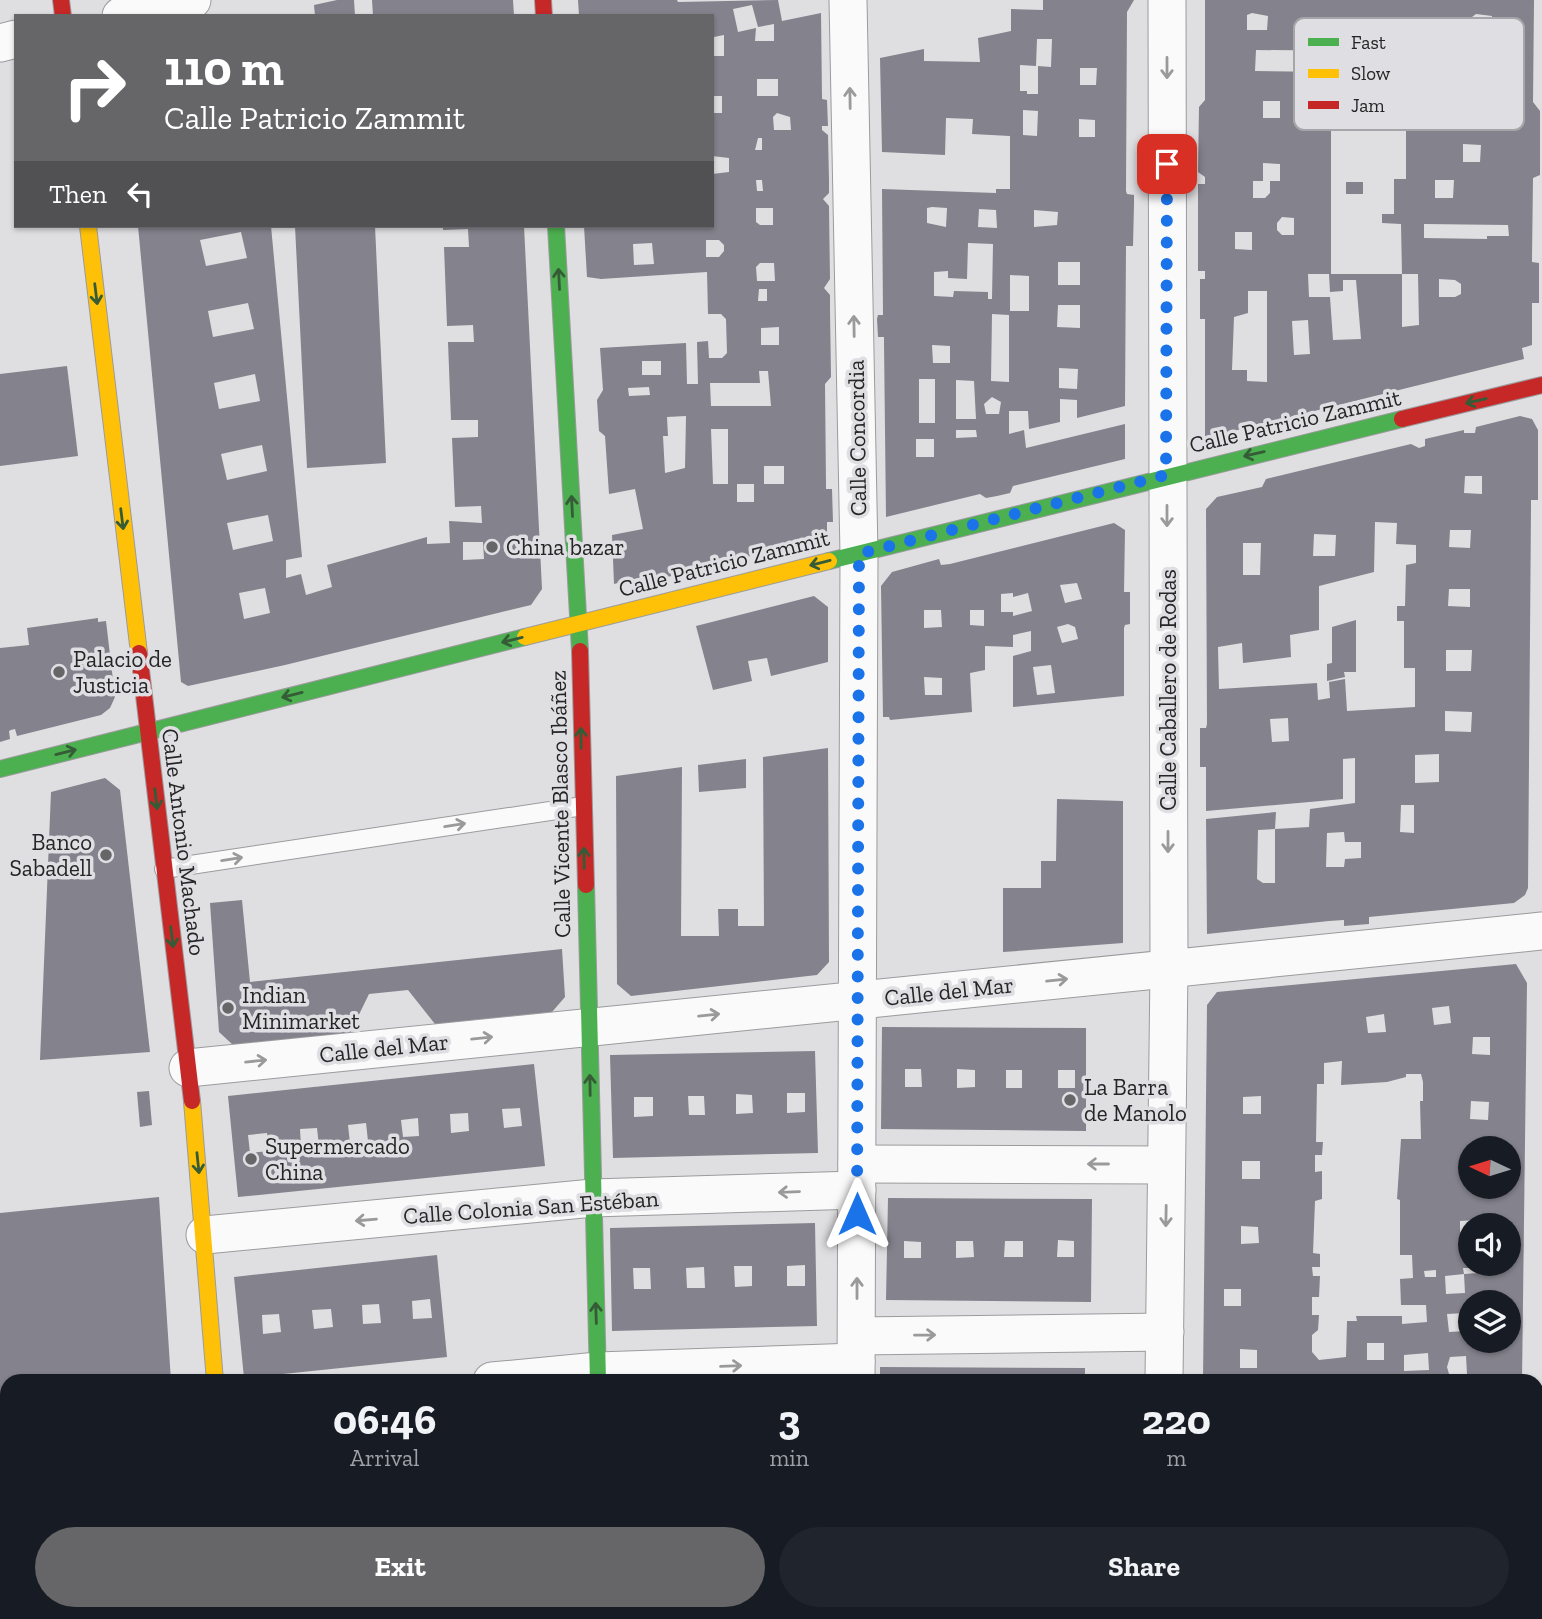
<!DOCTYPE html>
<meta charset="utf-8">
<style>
:root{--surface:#171b24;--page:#20242c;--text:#f1f3f6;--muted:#9ea1a6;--accent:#666668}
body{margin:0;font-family:"Zilla Slab",serif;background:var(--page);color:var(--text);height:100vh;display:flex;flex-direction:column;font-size:26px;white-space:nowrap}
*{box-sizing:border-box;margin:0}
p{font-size:23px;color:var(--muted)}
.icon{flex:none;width:38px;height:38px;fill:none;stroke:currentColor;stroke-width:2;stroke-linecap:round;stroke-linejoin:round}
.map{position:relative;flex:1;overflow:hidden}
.panel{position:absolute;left:0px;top:1374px;width:1544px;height:247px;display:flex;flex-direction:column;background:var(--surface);border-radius:21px 21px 0 0;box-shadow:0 2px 5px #0004}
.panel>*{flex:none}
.guide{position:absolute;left:14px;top:14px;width:700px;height:214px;border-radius:0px;box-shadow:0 2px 5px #0004;background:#666668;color:#fff;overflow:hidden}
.needle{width:46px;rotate:274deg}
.buttons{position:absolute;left:1458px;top:1136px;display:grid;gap:14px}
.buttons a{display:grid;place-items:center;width:63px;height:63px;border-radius:50%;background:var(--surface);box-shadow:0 2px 5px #0004;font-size:35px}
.pin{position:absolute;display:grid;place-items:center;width:60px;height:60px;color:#fff;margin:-30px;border-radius:14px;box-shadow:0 4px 10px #0006}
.me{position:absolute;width:77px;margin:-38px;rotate:0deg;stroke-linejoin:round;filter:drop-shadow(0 0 5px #0008)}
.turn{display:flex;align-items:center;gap:24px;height:147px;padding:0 35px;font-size:32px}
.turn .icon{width:91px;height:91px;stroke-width:2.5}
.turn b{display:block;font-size:49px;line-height:60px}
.then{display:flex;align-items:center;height:66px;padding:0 35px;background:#0003;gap:14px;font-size:26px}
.eta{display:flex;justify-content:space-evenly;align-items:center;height:119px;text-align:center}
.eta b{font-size:42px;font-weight:700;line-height:49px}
.button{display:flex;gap:14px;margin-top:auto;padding:14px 35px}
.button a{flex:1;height:80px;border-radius:42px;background:var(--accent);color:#fff;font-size:28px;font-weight:700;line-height:80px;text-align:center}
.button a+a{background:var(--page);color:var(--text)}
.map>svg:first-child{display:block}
.building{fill:#84828c;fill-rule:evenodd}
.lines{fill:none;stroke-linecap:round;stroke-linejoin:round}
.lane-casing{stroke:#9b9b9d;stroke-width:20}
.street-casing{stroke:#9b9b9d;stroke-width:39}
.fast-casing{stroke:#9b9b9d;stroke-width:18}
.slow-casing{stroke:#9b9b9d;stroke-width:18}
.jam-casing{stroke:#9b9b9d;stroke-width:18}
.lane{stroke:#fafafb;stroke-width:18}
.street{stroke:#fafafb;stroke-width:37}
.fast{stroke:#4caf50;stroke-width:16}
.slow{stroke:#ffc107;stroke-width:16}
.jam{stroke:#c62828;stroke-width:16}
.oneway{stroke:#9a9a9b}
.oneway2{stroke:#355c37}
.route{stroke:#1a73e8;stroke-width:12;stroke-dasharray:0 21.6}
.poi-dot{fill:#666668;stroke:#dedee3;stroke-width:2.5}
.labels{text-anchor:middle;stroke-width:7;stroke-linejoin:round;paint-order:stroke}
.street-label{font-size:23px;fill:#252526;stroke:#dedee3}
.poi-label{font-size:23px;fill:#252526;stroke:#dedee3;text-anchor:start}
.key{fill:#dedee3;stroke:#a6a6aa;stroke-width:2}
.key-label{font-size:19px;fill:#252526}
</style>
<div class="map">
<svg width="1542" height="1619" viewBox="0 0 1542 1619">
<rect width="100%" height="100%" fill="#dfdfe2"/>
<g class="building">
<path d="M337,0H354L355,16H315L314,5Z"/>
<path d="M372,0H513L514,16H373Z"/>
<path d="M578,0H677L678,2L778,0L782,21L821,13L822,99L827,100L828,126H822V130L828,135L829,180V193L823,199L829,206L830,279L824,288L830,295V310L831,377L825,384L826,484V489H832L833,522H827V531L820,539L722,563L721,558L712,560V566L651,581L650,575L614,584L612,535L643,529L635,489L609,494L605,436L599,431L597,400L603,390L600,348L686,343L687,384H698L697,342L708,341L709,358H722L727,353L726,319L721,314H708L707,272L601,279L587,277L584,226H712V174L729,172V158L712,156V113H722V96H712V56H724V35L714,37L712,16L708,14L579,16ZM752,5L758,27L774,24V41H755L756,28L738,32L733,9ZM757,79H778V96H757ZM777,113L790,117L791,130H774L773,117ZM758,138H762V150H755ZM756,180H762L763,191H757ZM756,208H773V225H760L756,222ZM706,240H719L724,245V251L719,257H706ZM652,243L654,264L634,265L633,244ZM760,263H774L775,281H757L756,267ZM759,289H767V301H758ZM779,327V345H761V328ZM642,361H661V375H642ZM759,371H768L771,406H711L710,383H760ZM649,387L650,395L629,396L628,388ZM686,416L685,468L665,473L663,436H668L667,417ZM711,429H728V484H713ZM764,466H784V484H764ZM737,484H754V502H737Z"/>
<path d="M1043,0H1134L1127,12L1126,191L1127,194L1134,195V204L1133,246H1126L1125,406L1077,418V400L1060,399V422L1029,429L1028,411H1009V434L1024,430L1026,448L1125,424V459L1013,486L1010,493L997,496L986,498L980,494L886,517L884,343V337H878L877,319L878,315H883L882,189L996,193V189H1010V136L972,134L973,119L946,118L945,155L882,152L880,58L924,49V61L980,62L978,38L1011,31V9L1043,10ZM1037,39H1052L1051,67L1038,66V94H1027V91H1020V65L1036,66ZM1080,68H1097L1096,85H1080ZM1023,110L1038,111L1037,136L1023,135ZM1079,119L1095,120V137H1079ZM932,207L947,208L946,227L927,223V208ZM979,209L996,210L997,228L978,227ZM1034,210L1058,212L1057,225L1034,227ZM968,243L993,244L992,299H988V292L954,291L953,297L934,296V272L948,271V278L967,279ZM1058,262H1080V285H1058ZM1010,275L1029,276V311H1010ZM1058,305H1080V328L1057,327ZM992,314L1009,315V382L991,381ZM932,345L950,346V363H933ZM1059,368L1078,369L1077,389L1059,388ZM919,379H935V423H919ZM956,380L974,381L976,419H956ZM992,397L1001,402L999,414H986L984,404ZM956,430H976L977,437L956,438ZM916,439H934V457H916Z"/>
<path d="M1205,0H1534L1533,102L1540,111V175L1533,178L1532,259V262L1539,263V303H1532V345L1522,348L1524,359L1205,438V319H1200V279H1205V271H1198V184H1205V177L1198,172L1199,107L1205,100ZM1252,13L1268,16L1267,30H1247V15ZM1476,14L1492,16V31H1471L1472,17ZM1256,50L1380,51V101H1406V179H1394V214H1382V223L1401,224L1402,274H1418L1419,325L1402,327V274H1331V72L1255,71ZM1437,63H1455L1459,68V81H1437ZM1263,101H1280V118H1263ZM1463,101L1480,102V119H1463ZM1463,144L1481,145L1480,162H1463ZM1263,163L1280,164V181H1270V193L1265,198H1253V181H1263ZM1435,180H1454L1453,198H1435ZM1282,217L1294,218V235H1282L1277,230V223ZM1424,224L1508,225L1509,236H1487V239L1424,238ZM1235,232H1252V250L1235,249ZM1308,274H1329L1330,292L1343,291V280H1356L1361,339L1333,340L1330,297H1309ZM1439,279L1455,280L1461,284V294L1455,297H1439ZM1248,291H1267V382L1247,381V370H1232L1234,317L1248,313ZM1308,320L1310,354L1294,355L1292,321Z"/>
<rect x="1346" y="182" width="17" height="12"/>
<path d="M138,226H271L302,557L286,560V578L301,574L306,595L332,587L327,565L427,537V544L450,543L449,521L482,523L481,506L455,507L452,438L478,437V420H451L448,342H474L473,325L447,326L444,247H469L468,229L443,230V226H524L542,589L531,605L285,665L188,686L181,682ZM241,232L247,258L206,266L200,240ZM248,303L254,329L213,337L208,311ZM255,374L260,401L219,409L214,383ZM262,445L267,471L227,480L221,454ZM268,515L273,541L233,550L227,523ZM463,542H483L484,559L463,560ZM265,588L270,613L244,619L239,593Z"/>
<path d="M295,226H375L386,463L307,468Z"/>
<path d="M67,366L78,456L0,466V374Z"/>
<path d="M1520,416L1532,419L1538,430V500H1531V509L1528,888L1525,895L1514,903L1369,917V924L1344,926V920L1329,921L1207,934L1206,819L1276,812L1275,829L1258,830L1257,879L1263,883H1275V829L1309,827L1310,809L1355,803V758L1343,759V799L1206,811V767H1200V728H1206L1207,724L1206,509L1217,497L1262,487L1266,479L1411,444L1419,448L1425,446V439L1464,430V433H1475L1476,427ZM1465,476H1482V494L1464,493ZM1375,522L1397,523L1396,544L1416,545V563L1406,565L1405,606H1397V621H1404V668H1415V707L1347,711L1345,679L1329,682L1330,698L1318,700L1317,683L1219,689L1218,647L1242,643L1243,663L1291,657L1290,635L1319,630V586L1374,572ZM1450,530H1471L1470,548L1449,547ZM1314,534L1336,535L1335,556H1313ZM1243,543H1261L1260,575H1243ZM1449,589H1470V607L1448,606ZM1446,650H1472L1471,671H1446ZM1445,711L1472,712L1471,732L1445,731ZM1288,718L1289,741L1272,742L1270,719ZM1439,754V782L1415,783V755ZM1401,805H1414V833L1400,832ZM1344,832L1345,842H1361V858L1345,859L1344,867H1326L1327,833Z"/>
<path d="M1114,523L1125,530L1124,592H1130V624L1125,625L1124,628V696L1013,707V656L1031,651V631L1013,635V647L985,646V670L970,673L972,712L890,720L889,717H883L881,586L892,572L939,559L941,565L950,564ZM1077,583L1082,599L1065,603L1060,585ZM1013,593V597L1028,593L1032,611L1013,616V612H1001V594ZM924,610H941L942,627L924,628ZM970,610H984V626L970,625ZM1068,624L1075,627L1078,639L1062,643L1057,627ZM1051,665L1055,693L1037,695L1033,667ZM924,677L942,678V695H925Z"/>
<path d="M814,596L828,607V662L771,676L767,658L748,661L752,681L713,690L696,626Z"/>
<path d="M98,618V622L106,621L115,697L110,708L101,715L17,736L15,729L11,730L9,731L10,739L0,742V648L29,645L27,628Z"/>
<path d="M1356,620V672H1344L1345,677L1327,681V664L1332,663V627Z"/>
<path d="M828,748L829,962L817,975L631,996L617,984L616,776L682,767L681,936H719L718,909H738V926H764L763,757Z"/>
<path d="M746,759V788L699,792L698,765Z"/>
<path d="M105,778L120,790L150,1052L40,1060L51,792Z"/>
<path d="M1057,799L1123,801V943L1003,952V888H1041V861H1056Z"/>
<path d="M242,900L250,982L562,949L565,997L552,1012L435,1024L408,990L369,994L350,1033L233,1045L219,1032L210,903Z"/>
<path d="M1516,964L1527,983L1522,1381H1203L1207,1005L1217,992ZM1449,1006L1451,1023L1434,1025L1432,1008ZM1384,1014L1386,1032L1368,1033L1366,1017ZM1473,1037H1490V1055L1472,1054ZM1342,1061L1341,1085L1387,1082L1406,1077V1074H1421L1423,1082V1101H1420L1421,1139H1401L1397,1199L1400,1200V1255H1412L1413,1278L1400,1279L1401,1305H1426L1427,1322L1402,1324V1316H1356L1357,1321H1347L1346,1357L1319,1360L1312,1352V1335L1318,1330L1319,1315H1312V1297H1319L1320,1276H1313L1312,1267H1320V1254L1313,1253L1315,1201L1322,1199V1171L1315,1172V1155H1322L1323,1142H1316L1317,1084H1324V1063ZM1261,1096V1114H1243V1097ZM1471,1101L1489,1102L1488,1120L1470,1119ZM1470,1148H1508V1186H1470ZM1242,1161H1260V1179H1242ZM1478,1220V1225H1508V1264H1470V1237H1460V1221ZM1241,1226L1258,1227L1259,1243L1241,1244ZM1463,1268H1477L1478,1273L1464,1274ZM1436,1270V1277H1425L1424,1271ZM1464,1274L1465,1293L1446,1294L1445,1276ZM1224,1289H1241V1306H1224ZM1470,1302H1508V1340H1470ZM1466,1313L1467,1331L1449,1332L1447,1314ZM1367,1343H1384V1360H1367ZM1240,1349L1257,1350V1368H1240ZM1428,1353L1429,1370L1404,1371V1355ZM1466,1356L1467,1374H1449L1447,1367L1450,1357Z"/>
<path d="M882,1027L1086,1028V1131L881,1129ZM905,1069H921L922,1087H905ZM957,1069L975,1070V1087L957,1088ZM1006,1070H1022V1088H1006ZM1058,1070H1075V1088H1058Z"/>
<path d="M815,1051L818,1153L613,1158L610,1055ZM787,1093H805V1112L787,1113ZM736,1094L752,1095L753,1113L736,1114ZM688,1096H704L705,1115H689ZM634,1097H653V1116L634,1117Z"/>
<path d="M534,1064L545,1166L238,1197L228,1096ZM520,1108L522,1126L504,1128L502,1109ZM468,1113L469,1131L451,1133L450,1114ZM418,1118L419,1136L403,1137L401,1120ZM366,1123L368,1141L350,1143L348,1125ZM317,1128L319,1146L301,1147L300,1129ZM267,1133L269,1151L250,1153L248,1135Z"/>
<path d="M149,1091L152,1125L140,1127L137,1092Z"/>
<path d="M159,1197L171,1381H7V1582L0,1583V1213Z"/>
<path d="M888,1198L1092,1199L1091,1302L886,1300ZM1058,1240L1074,1241V1257H1057ZM904,1241L921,1242V1258H904ZM956,1241H973L974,1257L956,1258ZM1005,1241H1023V1257H1004Z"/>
<path d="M815,1223L817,1326L612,1331L610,1228ZM805,1265V1286H787V1266ZM734,1266H752V1286L735,1287ZM704,1267L705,1288H687L686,1268ZM633,1268H650L651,1289H634Z"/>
<path d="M437,1255L447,1357L244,1378L234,1277ZM430,1299L432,1318L413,1319L412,1301ZM379,1304L381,1323L363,1324L362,1305ZM331,1309L333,1327L314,1329L312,1310ZM279,1314L281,1332L263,1334L262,1315Z"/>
<path d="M880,1367L1085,1368V1381H880Z"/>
<path d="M307,1614H576V1619H274Z"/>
<rect x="627" y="1614" width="50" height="5"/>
<path d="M695,1614H761V1619H730V1616L695,1619Z"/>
<rect x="778" y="1614" width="49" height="5"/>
<rect x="884" y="1614" width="86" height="5"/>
<path d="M1009,1614H1119V1619H1010Z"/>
<rect x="1199" y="1614" width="321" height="5"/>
</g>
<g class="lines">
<g class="lane-casing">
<path id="lane" d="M164,869L583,806"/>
</g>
<g class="street-casing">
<g id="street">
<path d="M848,0L859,554L856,1381"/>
<path d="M121,16L192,0"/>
<path d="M0,43L16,39"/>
<path d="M188,1068L1542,931"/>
<path d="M857,1164L1166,1165"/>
<path d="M205,1235L593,1198L857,1190"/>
<path d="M857,1336L1165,1332"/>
<path d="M492,1381L598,1371L856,1362"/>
<path d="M1164,1381L1169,968L1167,0"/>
<path d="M1536,1454H1542"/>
<path d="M0,1612L7,1611"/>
<path d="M856,1619V1614"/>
<path d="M1162,1619V1614"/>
</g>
</g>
<g class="fast-casing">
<g id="fast">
<path d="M556,226L580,651"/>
<path d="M829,561L1402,419"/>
<path d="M0,769L525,637"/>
<path d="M586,885L598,1381"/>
<path d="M231,1614V1619"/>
</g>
</g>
<g class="slow-casing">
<g id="slow">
<path d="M88,226L139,653"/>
<path d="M525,637L829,561"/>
<path d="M192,1101L215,1381"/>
</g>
</g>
<g class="jam-casing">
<g id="jam">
<path d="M61,0L63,16"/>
<path d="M543,0L544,16"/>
<path d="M1402,419L1542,385"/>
<path d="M580,651L586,885"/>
<path d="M139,653L192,1101"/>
<path d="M602,1614V1619"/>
</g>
</g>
<use href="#lane" class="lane"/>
<use href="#street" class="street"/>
<use href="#fast" class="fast"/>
<use href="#slow" class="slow"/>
<use href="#jam" class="jam"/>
</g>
<defs><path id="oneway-shaft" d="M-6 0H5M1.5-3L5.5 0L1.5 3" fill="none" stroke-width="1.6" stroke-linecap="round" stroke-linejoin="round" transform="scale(1.75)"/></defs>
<g class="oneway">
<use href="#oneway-shaft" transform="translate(1167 68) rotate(90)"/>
<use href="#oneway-shaft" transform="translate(850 98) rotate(-91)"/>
<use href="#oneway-shaft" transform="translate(854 326) rotate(-91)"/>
<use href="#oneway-shaft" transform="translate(1167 516) rotate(90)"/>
<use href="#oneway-shaft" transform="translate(455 825) rotate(-9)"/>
<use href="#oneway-shaft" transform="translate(1168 842) rotate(90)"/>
<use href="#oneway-shaft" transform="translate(232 859) rotate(-9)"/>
<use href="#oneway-shaft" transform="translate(1057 980) rotate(-6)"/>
<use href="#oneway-shaft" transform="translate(709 1015) rotate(-6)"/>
<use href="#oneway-shaft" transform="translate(482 1038) rotate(-6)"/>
<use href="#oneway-shaft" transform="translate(256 1061) rotate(-6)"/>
<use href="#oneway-shaft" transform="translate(1098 1164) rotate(-180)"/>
<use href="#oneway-shaft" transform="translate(789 1192) rotate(178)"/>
<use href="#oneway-shaft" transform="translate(1166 1216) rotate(91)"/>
<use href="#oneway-shaft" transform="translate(366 1220) rotate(175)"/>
<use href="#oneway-shaft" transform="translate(857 1288) rotate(-90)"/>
<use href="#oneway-shaft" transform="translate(925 1335) rotate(-1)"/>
<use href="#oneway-shaft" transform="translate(731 1366) rotate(-2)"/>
</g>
<g class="oneway2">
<use href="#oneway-shaft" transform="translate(559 279) rotate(-93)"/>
<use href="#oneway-shaft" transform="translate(96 294) rotate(83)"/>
<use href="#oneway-shaft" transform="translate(1476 401) rotate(167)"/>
<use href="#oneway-shaft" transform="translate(1254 454) rotate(167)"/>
<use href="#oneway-shaft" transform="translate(572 506) rotate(-93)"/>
<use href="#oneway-shaft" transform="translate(122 519) rotate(83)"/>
<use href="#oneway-shaft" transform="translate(820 563) rotate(166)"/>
<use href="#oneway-shaft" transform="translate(512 640) rotate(166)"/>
<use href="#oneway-shaft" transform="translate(292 695) rotate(166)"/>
<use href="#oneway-shaft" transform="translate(581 738) rotate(-91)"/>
<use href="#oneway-shaft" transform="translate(66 752) rotate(-14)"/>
<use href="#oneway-shaft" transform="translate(156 799) rotate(83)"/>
<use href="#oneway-shaft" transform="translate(584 858) rotate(-91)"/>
<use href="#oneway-shaft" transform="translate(172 937) rotate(83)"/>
<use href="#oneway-shaft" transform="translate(590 1085) rotate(-91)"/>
<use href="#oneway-shaft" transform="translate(198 1163) rotate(84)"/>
<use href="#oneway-shaft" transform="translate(596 1313) rotate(-92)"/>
</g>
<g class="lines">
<path class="route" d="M857,1214L859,554L1166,475L1167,164"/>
</g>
<g class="poi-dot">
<circle cx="492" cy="547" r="7"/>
<circle cx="59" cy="672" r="7"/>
<circle cx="106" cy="855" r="7"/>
<circle cx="228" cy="1008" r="7"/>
<circle cx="1070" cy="1100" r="7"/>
<circle cx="251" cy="1159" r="7"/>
</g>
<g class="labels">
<g class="street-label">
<text transform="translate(1295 421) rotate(-13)" y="8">Calle Patricio Zammit</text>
<text transform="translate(857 438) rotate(-91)" y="8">Calle Concordia</text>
<text transform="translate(724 563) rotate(-14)" y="8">Calle Patricio Zammit</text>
<text transform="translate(1168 690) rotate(-90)" y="8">Calle Caballero de Rodas</text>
<text transform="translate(560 804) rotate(-91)" y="8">Calle Vicente Blasco Ibáñez</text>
<text transform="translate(184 842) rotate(83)" y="8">Calle Antonio Machado</text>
<text transform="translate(949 991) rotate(-6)" y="8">Calle del Mar</text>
<text transform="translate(384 1048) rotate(-6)" y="8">Calle del Mar</text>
<text transform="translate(531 1207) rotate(-4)" y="8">Calle Colonia San Estéban</text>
</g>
<g class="poi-label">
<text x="506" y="555">China bazar</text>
<text x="73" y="667">Palacio de<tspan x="73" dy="26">Justicia</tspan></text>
<text x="92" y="850" text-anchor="end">Banco<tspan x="92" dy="26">Sabadell</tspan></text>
<text x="242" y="1003">Indian<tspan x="242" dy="26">Minimarket</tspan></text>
<text x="1084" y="1095">La Barra<tspan x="1084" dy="26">de Manolo</tspan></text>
<text x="265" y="1154">Supermercado<tspan x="265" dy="26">China</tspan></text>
</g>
</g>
<rect x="1294" y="18" width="230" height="112" rx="10" class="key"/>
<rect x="1308" y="38" width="31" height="8" fill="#4caf50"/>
<rect x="1308" y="69" width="31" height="9" fill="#ffc107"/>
<rect x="1308" y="101" width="31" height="8" fill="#c62828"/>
<g class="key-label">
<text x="1351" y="49">Fast</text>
<text x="1351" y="80">Slow</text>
<text x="1351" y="112">Jam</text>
</g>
</svg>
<div class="buttons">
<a><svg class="needle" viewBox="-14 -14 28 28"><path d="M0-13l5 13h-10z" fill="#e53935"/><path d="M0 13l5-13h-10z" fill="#9ea1a6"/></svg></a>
<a><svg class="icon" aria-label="sound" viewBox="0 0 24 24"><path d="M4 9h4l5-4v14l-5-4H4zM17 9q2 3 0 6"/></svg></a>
<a><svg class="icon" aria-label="layers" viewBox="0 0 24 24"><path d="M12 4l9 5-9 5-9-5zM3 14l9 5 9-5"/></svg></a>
</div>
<div class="pin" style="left:1167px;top:164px;background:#d93025"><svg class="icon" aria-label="arrive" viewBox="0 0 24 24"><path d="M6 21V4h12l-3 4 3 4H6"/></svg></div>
<svg class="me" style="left:857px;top:1214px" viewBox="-20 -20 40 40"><path d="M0-17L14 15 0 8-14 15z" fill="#1a73e8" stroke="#fff" stroke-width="4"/></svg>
<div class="guide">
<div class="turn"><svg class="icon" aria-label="right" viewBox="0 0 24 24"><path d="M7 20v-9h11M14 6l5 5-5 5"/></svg><div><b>110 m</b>Calle Patricio Zammit</div></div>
<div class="then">Then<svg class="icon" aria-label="left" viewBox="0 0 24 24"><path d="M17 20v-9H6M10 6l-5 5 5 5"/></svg></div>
</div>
<section class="panel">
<div class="eta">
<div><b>06:46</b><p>Arrival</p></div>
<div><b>3</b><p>min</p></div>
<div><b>220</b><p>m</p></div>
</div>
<div class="button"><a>Exit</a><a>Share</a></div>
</section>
</div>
